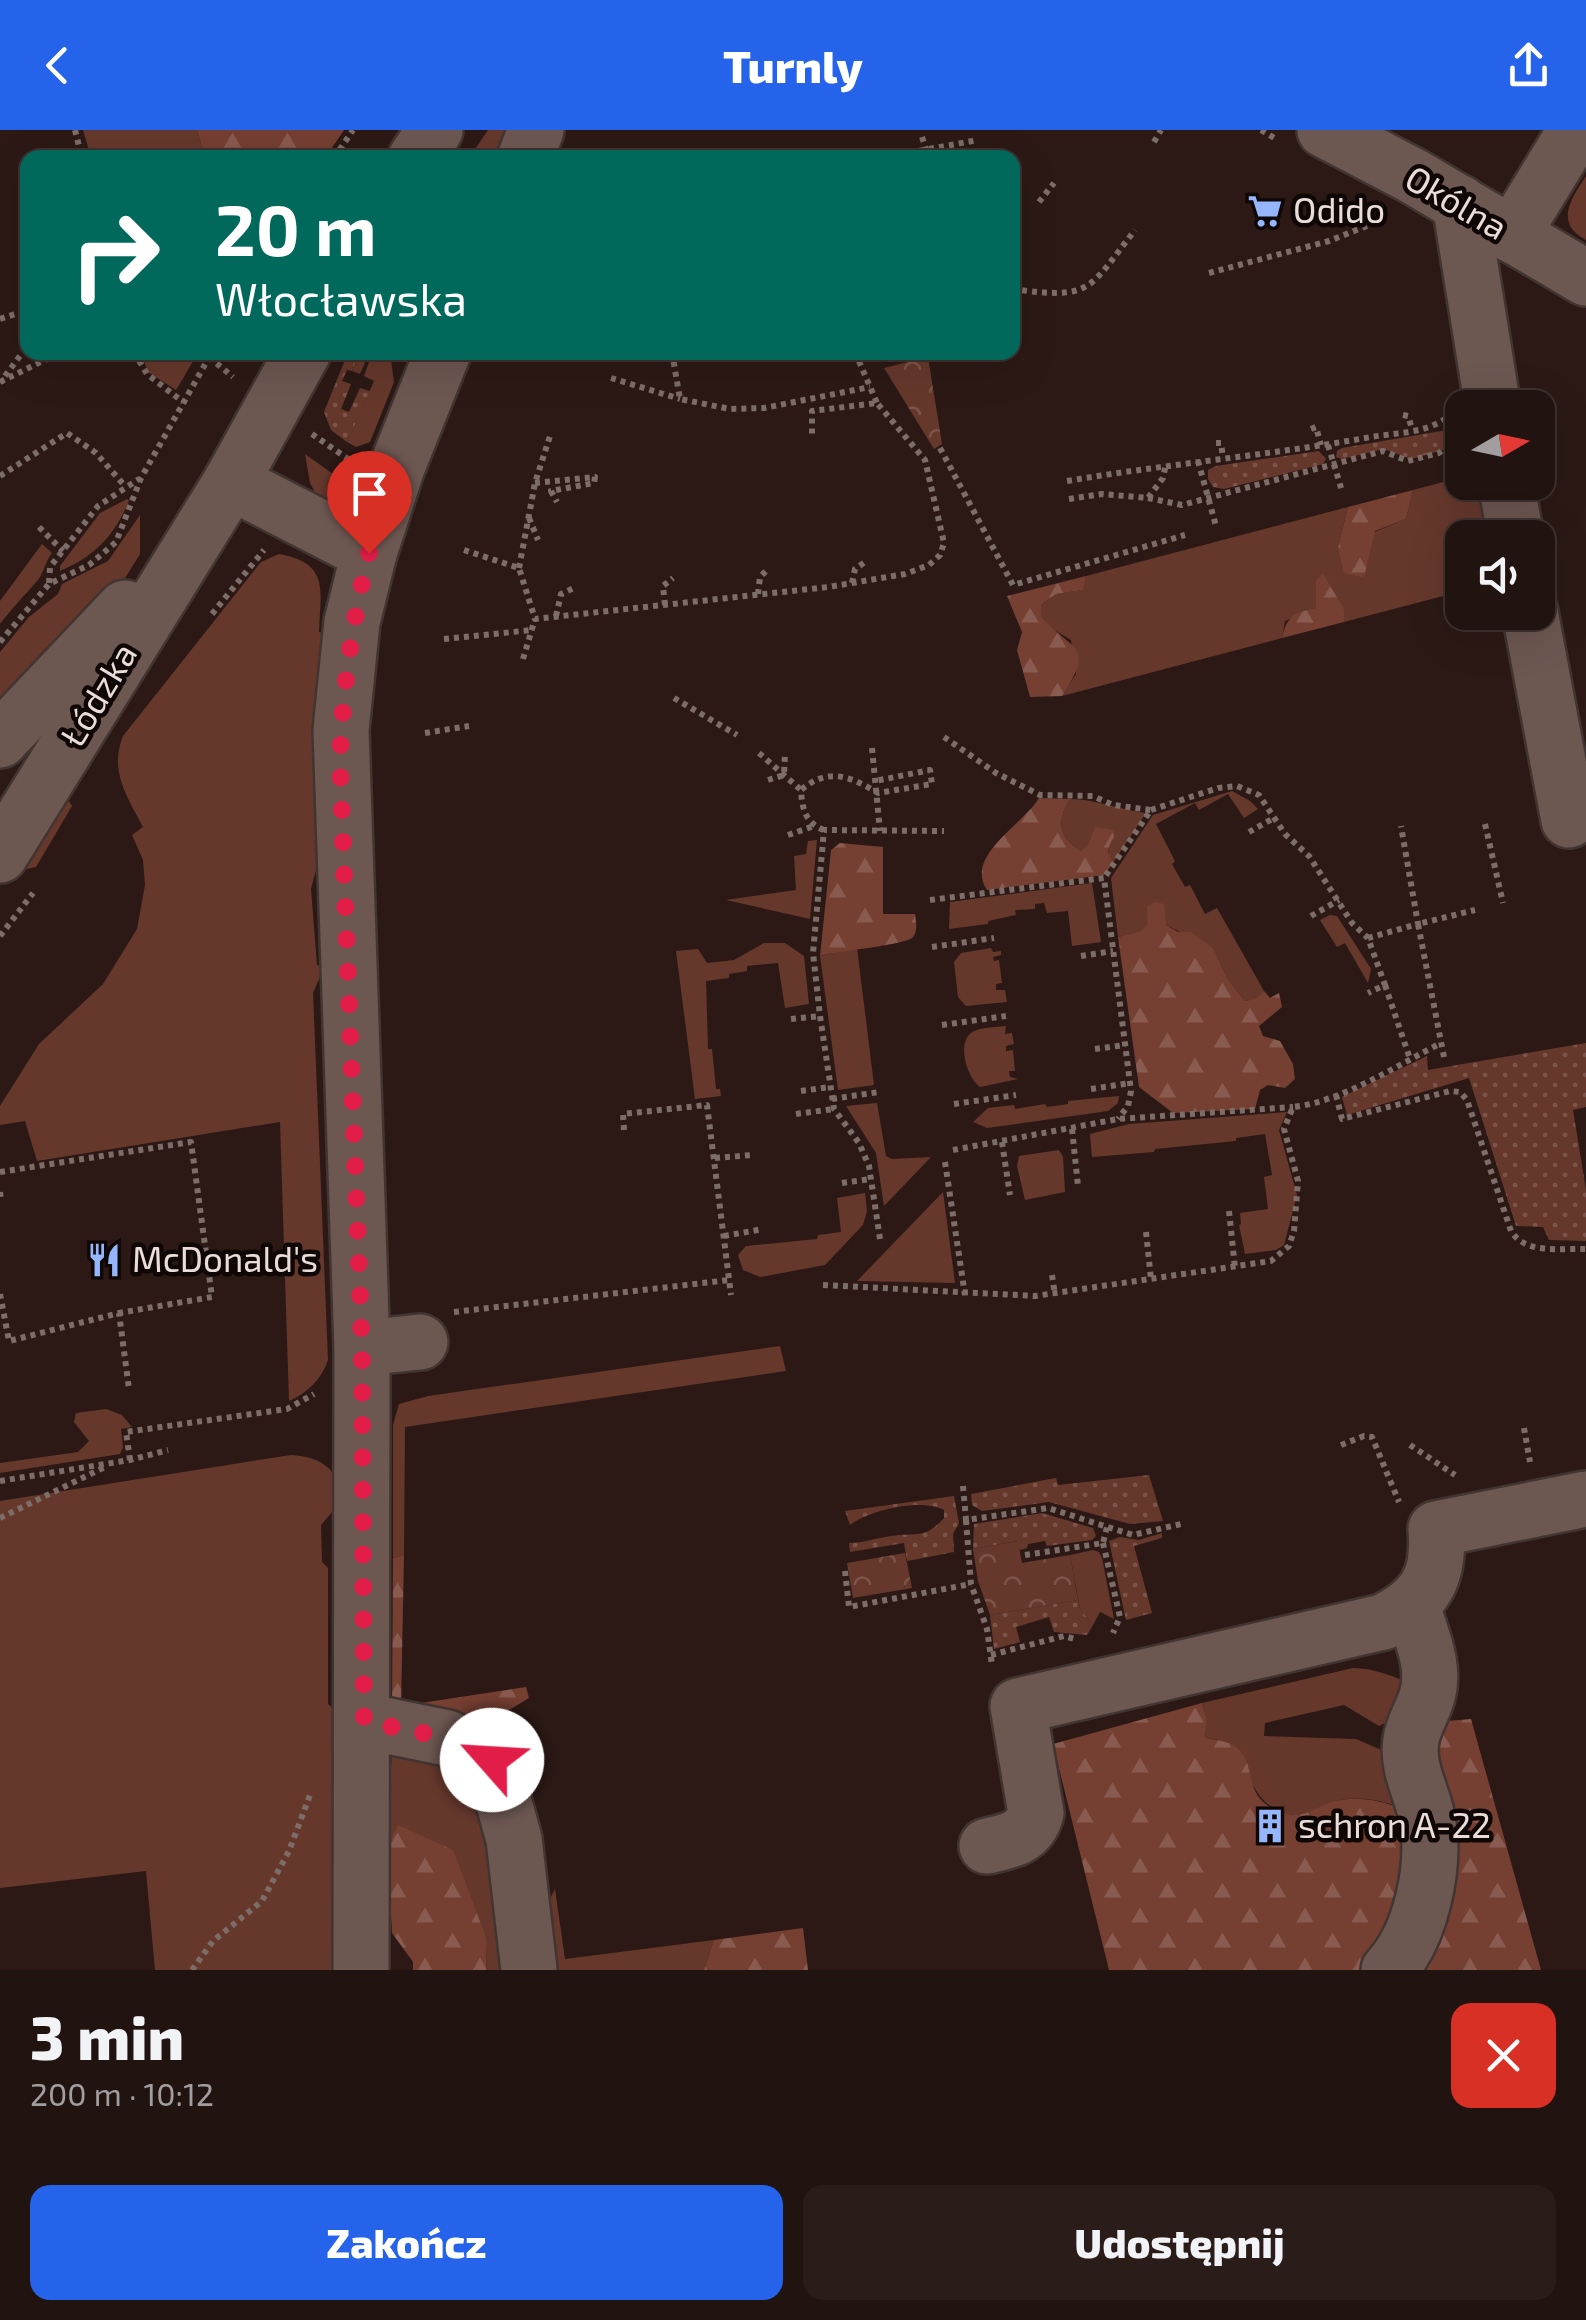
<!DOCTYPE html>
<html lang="pl">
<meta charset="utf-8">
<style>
:root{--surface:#211310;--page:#291c19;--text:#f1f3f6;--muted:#a29e9f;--line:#3e3230;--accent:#2563eb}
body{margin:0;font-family:"Exo 2",sans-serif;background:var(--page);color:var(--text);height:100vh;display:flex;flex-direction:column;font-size:38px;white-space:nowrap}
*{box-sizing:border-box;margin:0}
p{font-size:32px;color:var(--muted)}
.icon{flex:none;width:55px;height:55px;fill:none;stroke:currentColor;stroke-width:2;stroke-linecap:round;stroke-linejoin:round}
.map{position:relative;height:1840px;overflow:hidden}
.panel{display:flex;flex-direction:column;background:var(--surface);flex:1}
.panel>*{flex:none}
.hud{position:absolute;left:20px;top:20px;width:1000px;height:210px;border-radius:20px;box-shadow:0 10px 40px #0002,0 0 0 2px var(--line);background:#00695c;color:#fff;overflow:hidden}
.needle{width:65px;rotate:81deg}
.controls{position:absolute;left:1445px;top:260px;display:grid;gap:20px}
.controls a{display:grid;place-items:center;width:110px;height:110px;border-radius:20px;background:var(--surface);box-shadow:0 10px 40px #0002,0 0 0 2px var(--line);font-size:50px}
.pin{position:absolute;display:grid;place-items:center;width:85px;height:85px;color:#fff;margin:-102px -42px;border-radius:50% 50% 50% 0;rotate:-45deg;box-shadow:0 0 10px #0007}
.pin .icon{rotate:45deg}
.me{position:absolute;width:110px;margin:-55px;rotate:296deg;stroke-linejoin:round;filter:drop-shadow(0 0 8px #0008)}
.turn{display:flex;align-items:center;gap:35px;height:210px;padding:0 30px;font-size:45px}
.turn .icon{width:130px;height:130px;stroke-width:2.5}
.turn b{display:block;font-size:70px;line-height:85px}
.round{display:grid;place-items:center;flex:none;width:105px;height:105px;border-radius:20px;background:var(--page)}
.headline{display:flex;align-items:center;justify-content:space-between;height:170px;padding:0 30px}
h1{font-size:60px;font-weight:800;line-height:75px}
.cta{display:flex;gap:20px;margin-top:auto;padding:20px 30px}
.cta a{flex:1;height:115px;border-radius:20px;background:var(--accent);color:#fff;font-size:40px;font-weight:800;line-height:115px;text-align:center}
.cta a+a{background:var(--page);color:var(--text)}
header{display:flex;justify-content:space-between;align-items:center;height:130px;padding:0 30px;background:var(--accent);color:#fff;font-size:45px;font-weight:800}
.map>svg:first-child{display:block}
.grass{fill:#66382c}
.forest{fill:url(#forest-firs)}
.park{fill:url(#park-crowns)}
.garden{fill:url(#garden-dots)}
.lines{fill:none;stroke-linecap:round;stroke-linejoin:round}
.minor-casing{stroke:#423531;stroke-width:60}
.path{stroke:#7d6d69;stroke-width:6;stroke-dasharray:5 5;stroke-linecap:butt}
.minor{stroke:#6d5751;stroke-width:55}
.route{stroke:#e11d48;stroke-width:18;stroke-dasharray:0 32.4}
.labels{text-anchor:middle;stroke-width:9;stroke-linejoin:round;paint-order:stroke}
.street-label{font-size:35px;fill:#eaddd9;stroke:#0e0705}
.poi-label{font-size:35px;fill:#eaddd9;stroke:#0e0705;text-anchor:start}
</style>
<header><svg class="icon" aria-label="back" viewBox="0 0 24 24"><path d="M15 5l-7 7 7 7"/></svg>Turnly<svg class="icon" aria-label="share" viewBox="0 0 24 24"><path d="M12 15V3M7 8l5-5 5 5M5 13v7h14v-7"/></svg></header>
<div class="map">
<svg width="1586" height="1840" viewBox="0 0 1586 1840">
<defs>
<pattern id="forest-firs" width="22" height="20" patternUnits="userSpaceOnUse" patternTransform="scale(2.5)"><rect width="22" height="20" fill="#753f32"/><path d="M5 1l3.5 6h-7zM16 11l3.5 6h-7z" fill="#895a4f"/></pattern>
<pattern id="park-crowns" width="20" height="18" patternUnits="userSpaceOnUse" patternTransform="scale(2.5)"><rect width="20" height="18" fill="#66382c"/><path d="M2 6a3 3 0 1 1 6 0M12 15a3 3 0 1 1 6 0" fill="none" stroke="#7c544a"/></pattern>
<pattern id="garden-dots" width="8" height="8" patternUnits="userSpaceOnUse" patternTransform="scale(2.5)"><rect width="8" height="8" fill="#66382c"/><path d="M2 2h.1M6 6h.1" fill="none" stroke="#7c544a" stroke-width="1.8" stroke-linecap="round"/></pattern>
</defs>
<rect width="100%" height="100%" fill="#2c1915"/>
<g class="grass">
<path d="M83,0H197L205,27H91Z"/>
<path d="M488,0H513L503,27L469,28Z"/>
<path d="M1586,46V110C1554,93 1571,69 1586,46Z"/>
<path d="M141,223V222L198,223L176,260L148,242Z"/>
<path d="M349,223H390L394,252L370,312L356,317L347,312L374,251L364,246L370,229L367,228L360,244L352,241L356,230L347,225Z"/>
<path d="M305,324L364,366L346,380L320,372L310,353Z"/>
<path d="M1462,347V352L1488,353L1499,407L1462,408V461L1344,492V479L1316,451V478L1285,491L1282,508L1062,566L1076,544L1071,510L1051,498L1041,486V475L1056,464L1082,460L1086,446L1348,377L1338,417L1406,389L1413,360Z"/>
<path d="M127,369L129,371C114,406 95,426 60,441V436L100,383Z"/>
<path d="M140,385V424L112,469L0,574V522L29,487L58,464L62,454L108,431Z"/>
<path d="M42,414L52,423C45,432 43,445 37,451C25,465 12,478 0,494V471Z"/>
<path d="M279,424C331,433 320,462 319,502L330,505L323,714L311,759L317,835L320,836V847L313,863L328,1230C322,1249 307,1263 289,1271L280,992L37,1031L25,991L0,995V976L39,914L103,854L137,799L145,755L143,730L132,705L143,697C127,666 109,641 123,606L261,432Z"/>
<path d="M1232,661L1250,671L1258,679L1244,688L1228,664L1199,680L1195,673L1156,694L1175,731L1172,734L1185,757L1190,755L1205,784L1217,778L1264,861L1256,870L1245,871L1227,848L1214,819L1166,795L1148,794L1142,801L1118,807L1111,748L1153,685Z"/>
<path d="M67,668L72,676L36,737L23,740Z"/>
<path d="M1070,669C1096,669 1120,680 1146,683L1113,733L1109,728V714L1081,721C1057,706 1057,691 1070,669Z"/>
<path d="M817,710L810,789L726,770L796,760L794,726L806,724L808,711Z"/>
<path d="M1092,753L1101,812L1072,816L1068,781L1047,783L1044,773L1035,774V779L1015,780L1016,785L988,791V794L949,799L950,772Z"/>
<path d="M1330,785L1337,786L1371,839L1368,853L1345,813L1337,817L1320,790Z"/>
<path d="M764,813H785L804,826L809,874L785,878L778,833L747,836V841L729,844V848L706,851L708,919H712L716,959H720L721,966L695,969L676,821L698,819L707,833L734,830Z"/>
<path d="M857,818L874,955L838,960L820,826Z"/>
<path d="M991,818L993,822L1001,821V825L993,827L994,831L999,830L1002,853L996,854V860H1005L1007,872L966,876L958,867L954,832L961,823Z"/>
<path d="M1006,896L1005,904L1012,903L1014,914L1006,916V921L1013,920L1015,941H1009L1010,947L1018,949L980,957C967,948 955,910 974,901C983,897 997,897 1006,896Z"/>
<path d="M1119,966L1118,973L1108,981L987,998L973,992L988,978L1014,975L1015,979L1045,974L1047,977L1068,974V971Z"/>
<path d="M877,973L886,1026L892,1029L931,1027L884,1076L876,1023L846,976Z"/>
<path d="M1287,982L1279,1000L1297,1065L1284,1115L1276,1120L1245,1124L1239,1095L1241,1094L1240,1083L1268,1079L1264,1047L1272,1045L1265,1004L1236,1008V1011L1155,1019L1154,1022L1092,1027L1090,1004L1129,994Z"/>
<path d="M1059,1020L1063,1027L1065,1062L1025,1070L1017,1036L1019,1026Z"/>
<path d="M943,1062L955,1153L857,1151Z"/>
<path d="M865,1063L867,1081L863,1095L825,1135L760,1147L743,1140L738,1125L746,1116L817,1109L818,1105L841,1102L837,1068Z"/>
<path d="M780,1216L786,1241L405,1297L404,1425L393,1428V1295L399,1274L428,1266Z"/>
<path d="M106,1279L122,1285L132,1297L121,1299L123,1317L120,1324L0,1343V1333L78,1322L89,1311L74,1292L76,1283Z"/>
<path d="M291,1325C323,1327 336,1339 344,1368L321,1395L322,1432L328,1438V1574L343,1586L341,1840H155L146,1741L0,1758V1371Z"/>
<path d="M1093,1420L1099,1422L1102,1428L1114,1489L1100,1482L1093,1495L1080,1479L1070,1425Z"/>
<path d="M1353,1538C1376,1538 1391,1547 1413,1553L1395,1588L1379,1596L1344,1575L1265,1593L1264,1606L1356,1609L1393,1625L1401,1678C1384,1671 1365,1667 1347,1669C1332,1670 1323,1678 1310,1683C1280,1693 1250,1666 1249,1638L1218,1610L1203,1607L1207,1590L1202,1573Z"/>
<path d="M392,1617L439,1624L472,1652L490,1679L515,1840H486L487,1809L387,1719Z"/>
<path d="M555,1759L565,1829L714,1810L704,1840H538L546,1777Z"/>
</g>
<g class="forest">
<path d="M197,0H344L325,28L205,27Z"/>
<path d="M1413,360L1406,389L1375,401L1364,447L1344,443L1338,417L1348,377Z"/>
<path d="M1323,444L1344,479V492L1282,508C1287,485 1295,483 1316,478V451Z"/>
<path d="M1086,446L1083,460L1056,464L1041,475V486C1070,521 1097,513 1062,566L1030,567L1017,520L1022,502L1007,466Z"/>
<path d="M1039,668L1070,669C1057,691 1057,706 1081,721L1088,716L1095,697L1113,700L1114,707C1108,715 1106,724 1113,733L1104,745L987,760C964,726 1023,695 1039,668Z"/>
<path d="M840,713L883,717V784H915C916,791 918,801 913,807C907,815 836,821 820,826L831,720Z"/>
<path d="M1155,772L1164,774L1166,795L1178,802H1191L1214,819L1227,848L1245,871L1256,869L1264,861L1270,868L1279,863L1282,877L1259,896L1263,906L1280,911L1293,934L1295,949L1285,958L1268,955L1260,960L1255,979L1173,983L1139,957L1118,807L1141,801L1148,793L1147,777Z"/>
<path d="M404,1425L401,1576L526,1557L529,1568L493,1590L404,1584L392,1580L393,1428Z"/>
<path d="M1202,1573L1207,1590L1204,1607C1215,1611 1230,1610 1239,1620C1259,1640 1240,1672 1288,1684C1306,1688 1316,1677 1332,1672C1355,1665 1379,1670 1401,1678L1436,1597L1447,1591L1471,1589L1541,1840H1109L1053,1614Z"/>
<path d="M398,1695L453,1720L487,1810L486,1840H413V1832L392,1803L387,1719Z"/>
<path d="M803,1798L808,1840H704L714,1810Z"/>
</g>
<g class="park">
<path d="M928,227L942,314L934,319L884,238Z"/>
<path d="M1018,1411L1022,1433L1070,1425L1078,1470L990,1485L978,1451L973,1419Z"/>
<path d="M905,1423L912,1458L853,1468L847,1433Z"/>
</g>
<g class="garden">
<path d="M347,225L356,230L352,241L347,240L342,251L351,254L341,279L349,282L360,258L370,261L347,312L331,300L324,282Z"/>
<path d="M1462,284V299L1443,320L1411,329L1384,319L1342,329L1336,327L1337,321L1342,318L1447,300Z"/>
<path d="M1319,321L1326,329L1323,334L1224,359L1213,357L1208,349V340L1216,336Z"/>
<path d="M1586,913V977L1573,980L1586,1060V1111L1549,1110L1543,1097L1516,1096L1469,948L1347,985L1342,967L1427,926L1428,940Z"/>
<path d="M1149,1345L1163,1391L1130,1394L1049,1372L982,1381L972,1375L971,1364L1056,1348L1058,1355Z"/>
<path d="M954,1366L959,1393L953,1404L954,1422L907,1431L904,1413L850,1422L849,1413C864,1413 876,1408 891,1406C917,1402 924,1410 944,1388V1380C921,1368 870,1380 850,1395L845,1381Z"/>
<path d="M1042,1383L1093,1398L1096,1406L1092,1410L1047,1416L1045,1411L1028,1414L1027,1418L1020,1420L1017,1411L973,1419L974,1394Z"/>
<path d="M1162,1403V1408L1134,1416L1152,1483L1126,1490L1109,1411L1120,1407L1139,1410Z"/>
<path d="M1078,1470L1080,1479L1093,1495L1087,1505L1054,1502L1049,1487L1016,1497L1020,1512L994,1519L990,1485Z"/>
</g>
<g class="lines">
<g class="minor-casing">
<g id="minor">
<path d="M1325,0L1413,46L1586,148"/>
<path d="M416,28L435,0"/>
<path d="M525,28L536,0"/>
<path d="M1460,73L1493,278"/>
<path d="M1512,105L1576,0"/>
<path d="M231,352L369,423"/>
<path d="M1506,352L1516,408"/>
<path d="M1530,482L1569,690"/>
<path d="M0,610L125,478"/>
<path d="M0,725L231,352L303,222"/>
<path d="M362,1218L420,1212"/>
<path d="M364,1591L447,1608L492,1630L514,1709L529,1840"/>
<path d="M987,1716C1010,1711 1029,1708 1036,1683L1018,1576L1383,1492C1426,1471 1440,1447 1436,1399L1586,1369"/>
<path d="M361,1840L362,1218L341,600L352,492L369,423L397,337L443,222"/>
<path d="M1389,1840C1421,1806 1435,1738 1428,1693C1424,1665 1406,1639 1411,1610C1413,1595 1423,1581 1427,1566C1436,1536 1421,1506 1412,1476"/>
</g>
</g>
<g class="path">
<path d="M75,0L82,28"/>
<path d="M1261,0L1276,9"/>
<path d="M922,7L926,19"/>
<path d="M1154,12L1161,0"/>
<path d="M334,28L353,0"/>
<path d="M880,28L978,10"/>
<path d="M1039,72L1054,53"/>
<path d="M1209,143L1329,111L1389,87"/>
<path d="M1012,159C1093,170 1088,160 1135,100"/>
<path d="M0,189L28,180"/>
<path d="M134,222L147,244L183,272"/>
<path d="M672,222L680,269L730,279L764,278L870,257"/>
<path d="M855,222L877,273"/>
<path d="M209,227L233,247"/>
<path d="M5,246L28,215"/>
<path d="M611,248L680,269"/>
<path d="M0,252L61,222"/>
<path d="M1403,285L1408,286L1412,299"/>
<path d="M1311,299L1316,297L1321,315"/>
<path d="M312,304L351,331"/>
<path d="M1216,313H1221L1223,328"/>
<path d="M1328,315L1342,361"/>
<path d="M940,318L1013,455L1185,405"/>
<path d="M1198,331L1216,396"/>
<path d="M0,346L67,303L96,323L125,356"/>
<path d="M1067,351C1168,334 1270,325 1371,307C1395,303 1425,303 1445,289"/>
<path d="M535,353L595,347L594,353L551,361L557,372"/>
<path d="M1148,368L1182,375L1383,321L1408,331L1439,323L1459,307"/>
<path d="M1069,369L1102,364L1148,368L1163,348L1166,334"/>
<path d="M529,388L538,410"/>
<path d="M39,397L63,421"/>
<path d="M464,420L519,438L535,489L828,457L905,444L929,435L940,425L944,413L925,330L877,273L812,281V307"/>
<path d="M519,438L535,353L550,306"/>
<path d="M49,453L50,437L98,376L139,349"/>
<path d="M852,453L855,439L865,432"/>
<path d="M758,464L760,447L767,440"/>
<path d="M665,475L663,456L673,448"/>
<path d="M212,484L264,420"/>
<path d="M556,486L561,464L576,457"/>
<path d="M444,509L532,500"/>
<path d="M0,512L49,454L89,435L116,412L141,348L212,222"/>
<path d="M523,529L535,489"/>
<path d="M674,568L737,605"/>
<path d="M425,603L469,596"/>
<path d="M944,607L996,643L1040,665L1093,666L1113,675L1151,680L1104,748"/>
<path d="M872,618L880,701"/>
<path d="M759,623L801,660"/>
<path d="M768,650L784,645L785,623"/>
<path d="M1151,680L1218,658L1237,656L1259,665L1285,704L1309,726L1352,793L1368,808L1385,855L1368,863"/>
<path d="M1485,694L1503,773"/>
<path d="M824,700C805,693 802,678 801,660C828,637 850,646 878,663L932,654L930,640L875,651"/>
<path d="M1249,702L1274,688"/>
<path d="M788,705L814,696"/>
<path d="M930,770L1104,748L1131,961L1128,976L1118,989"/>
<path d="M1311,786L1339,770"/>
<path d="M0,806L33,763"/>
<path d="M1368,808L1418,794L1401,696"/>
<path d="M932,817L994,808"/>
<path d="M1081,826L1113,821"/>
<path d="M1385,855L1410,929"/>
<path d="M791,889L820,886"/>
<path d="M942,895L1006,886"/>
<path d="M1095,919L1125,915"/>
<path d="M1444,927L1418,794L1475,780"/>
<path d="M1091,959L1131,953"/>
<path d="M801,961L830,957"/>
<path d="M1336,965L1342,989L1450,961L1460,962L1467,970L1511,1101C1526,1125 1560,1118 1586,1119"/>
<path d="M832,969L879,962"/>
<path d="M954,974L1016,965"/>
<path d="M796,984L834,979"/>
<path d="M1072,999L1078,1056"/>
<path d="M624,1000L623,984L707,975L731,1165"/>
<path d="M1002,1012L1010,1065"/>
<path d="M953,1020L1118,989L1293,977"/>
<path d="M715,1028L752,1025"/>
<path d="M945,1032L965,1165"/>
<path d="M0,1042L191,1012L212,1167L119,1183"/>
<path d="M842,1053L871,1049"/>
<path d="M0,1062L1,1070"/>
<path d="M1229,1081L1235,1138"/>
<path d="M1146,1102L1151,1149"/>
<path d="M724,1106L763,1099"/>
<path d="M880,1109L869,1036L859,1013L834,979L820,886L813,823L824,700L944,701"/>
<path d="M1052,1145L1055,1165"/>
<path d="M823,1155L1035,1166L1271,1131L1289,1116L1294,1101L1298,1051L1284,999L1293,977C1341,972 1398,935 1441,913"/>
<path d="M0,1164L9,1211L119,1183L129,1259"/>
<path d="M454,1182L729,1150"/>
<path d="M1524,1298L1530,1332"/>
<path d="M1341,1315L1364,1306L1372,1307L1399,1372"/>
<path d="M1410,1315L1455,1345"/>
<path d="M130,1330L126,1302L287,1279L314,1264"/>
<path d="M0,1351L130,1330L168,1320"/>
<path d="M963,1356L966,1390L1048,1378L1133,1405L1181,1394"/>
<path d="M0,1388L107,1336"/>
<path d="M966,1390L971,1454L987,1499L992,1535"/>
<path d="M1103,1413L1120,1487L1113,1503"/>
<path d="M1025,1425L1103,1413L1107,1397"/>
<path d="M845,1441L849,1477L971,1454"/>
<path d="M991,1525L1064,1506L1078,1510"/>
<path d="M192,1840L213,1811L262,1771L289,1721L310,1665"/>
</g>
<use href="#minor" class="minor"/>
</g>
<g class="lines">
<path class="route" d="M369,423C352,493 342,561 340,633L362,1218L364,1591L447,1608L492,1630"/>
</g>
<defs>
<g id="supermarket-bare" transform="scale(2.7)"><path d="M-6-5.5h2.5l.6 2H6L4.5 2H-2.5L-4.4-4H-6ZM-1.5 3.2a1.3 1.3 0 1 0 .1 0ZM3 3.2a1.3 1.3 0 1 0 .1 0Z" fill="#95b6fd" stroke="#0e0705" stroke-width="2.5" paint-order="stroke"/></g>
<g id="restaurant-bare" transform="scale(2.7)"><path d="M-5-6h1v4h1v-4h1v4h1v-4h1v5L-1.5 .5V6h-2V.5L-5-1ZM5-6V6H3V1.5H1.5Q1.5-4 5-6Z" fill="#95b6fd" stroke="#0e0705" stroke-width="2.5" paint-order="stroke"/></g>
<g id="building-bare" transform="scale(2.7)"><path d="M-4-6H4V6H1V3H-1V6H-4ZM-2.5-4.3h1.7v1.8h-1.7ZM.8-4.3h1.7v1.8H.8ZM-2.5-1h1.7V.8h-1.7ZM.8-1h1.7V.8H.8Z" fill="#95b6fd" stroke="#0e0705" stroke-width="2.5" paint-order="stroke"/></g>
</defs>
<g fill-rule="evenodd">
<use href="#supermarket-bare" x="1265" y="81"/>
<use href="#restaurant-bare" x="104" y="1130"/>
<use href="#building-bare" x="1270" y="1696"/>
</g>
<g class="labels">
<g class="street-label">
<text transform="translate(1456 73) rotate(30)" y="12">Okólna</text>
<text transform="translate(99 565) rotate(-59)" y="12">Łódzka</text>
</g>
<g class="poi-label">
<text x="1293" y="93">Odido</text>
<text x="132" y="1142">McDonald's</text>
<text x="1298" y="1708">schron A-22</text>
</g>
</g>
</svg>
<div class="controls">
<a><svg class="needle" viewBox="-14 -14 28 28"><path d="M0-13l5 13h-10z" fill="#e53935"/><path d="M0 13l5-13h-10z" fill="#a29e9f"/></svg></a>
<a><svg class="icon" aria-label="sound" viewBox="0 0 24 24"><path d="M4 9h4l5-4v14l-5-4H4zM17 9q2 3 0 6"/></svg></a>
</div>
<div class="pin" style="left:369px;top:423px;background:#d93025"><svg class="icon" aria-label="arrive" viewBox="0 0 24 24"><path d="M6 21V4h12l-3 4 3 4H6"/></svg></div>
<svg class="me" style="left:492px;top:1630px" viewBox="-20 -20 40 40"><circle r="19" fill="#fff"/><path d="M0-13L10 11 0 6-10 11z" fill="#e11d48"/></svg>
<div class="hud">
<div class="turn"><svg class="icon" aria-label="right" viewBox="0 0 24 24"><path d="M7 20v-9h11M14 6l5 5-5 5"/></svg><div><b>20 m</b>Włocławska</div></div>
</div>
</div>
<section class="panel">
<div class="headline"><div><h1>3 min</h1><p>200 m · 10:12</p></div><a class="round" style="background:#d93025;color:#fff"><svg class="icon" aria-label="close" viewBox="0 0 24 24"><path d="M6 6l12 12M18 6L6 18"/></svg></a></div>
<div class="cta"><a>Zakończ</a><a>Udostępnij</a></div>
</section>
